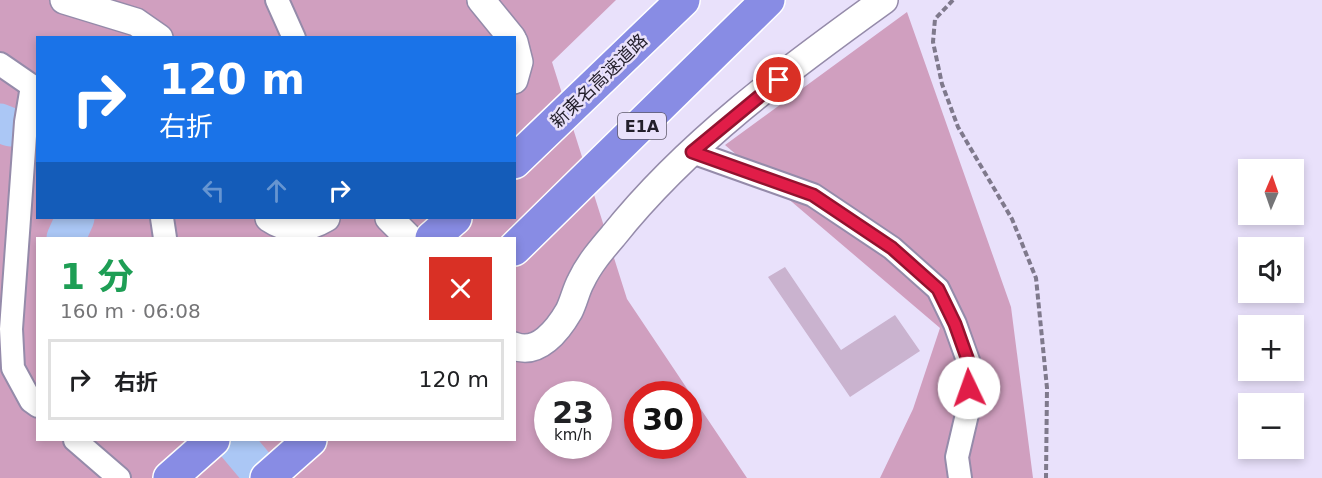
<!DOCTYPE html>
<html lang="ja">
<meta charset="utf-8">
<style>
:root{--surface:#fff;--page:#f2f2f2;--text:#202124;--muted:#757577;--line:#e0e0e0}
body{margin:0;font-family:"DejaVu Sans","Noto Sans JP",sans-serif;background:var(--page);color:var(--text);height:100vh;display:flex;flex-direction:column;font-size:22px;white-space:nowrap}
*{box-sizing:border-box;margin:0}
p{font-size:20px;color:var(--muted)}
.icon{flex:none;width:33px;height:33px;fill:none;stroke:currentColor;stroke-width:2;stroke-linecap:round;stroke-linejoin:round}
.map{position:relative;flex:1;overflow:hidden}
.side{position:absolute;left:36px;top:237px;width:480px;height:204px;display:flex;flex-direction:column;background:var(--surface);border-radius:0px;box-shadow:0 3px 9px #0003}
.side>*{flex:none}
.banner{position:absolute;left:36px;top:36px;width:480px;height:183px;border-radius:0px;box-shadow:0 3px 9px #0003;background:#1a73e8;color:#fff;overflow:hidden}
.needle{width:39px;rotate:2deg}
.buttons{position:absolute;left:1238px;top:159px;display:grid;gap:12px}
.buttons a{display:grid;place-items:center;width:66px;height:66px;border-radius:0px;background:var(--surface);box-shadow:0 3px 9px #0003;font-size:30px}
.speed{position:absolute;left:534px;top:381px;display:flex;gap:12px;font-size:30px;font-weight:700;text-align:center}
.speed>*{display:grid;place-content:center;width:78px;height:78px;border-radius:50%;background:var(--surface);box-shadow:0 3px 9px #0003;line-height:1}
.speed small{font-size:15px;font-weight:400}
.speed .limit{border:9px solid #d22;background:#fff;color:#111}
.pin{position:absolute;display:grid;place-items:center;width:51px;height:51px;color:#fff;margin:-26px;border:3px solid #fff;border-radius:50%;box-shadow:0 2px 6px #0007}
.me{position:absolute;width:66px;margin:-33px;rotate:357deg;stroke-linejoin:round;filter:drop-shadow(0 0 4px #0008)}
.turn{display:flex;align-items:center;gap:21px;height:126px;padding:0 24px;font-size:27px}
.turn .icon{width:78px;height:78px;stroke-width:2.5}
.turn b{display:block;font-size:42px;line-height:51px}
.lanes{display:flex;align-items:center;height:57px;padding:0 24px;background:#0003;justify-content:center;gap:30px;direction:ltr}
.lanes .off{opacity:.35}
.round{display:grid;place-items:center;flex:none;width:63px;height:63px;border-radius:0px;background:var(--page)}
.headline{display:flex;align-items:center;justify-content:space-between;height:102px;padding:0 24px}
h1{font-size:36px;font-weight:700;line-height:45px;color:#1e9e55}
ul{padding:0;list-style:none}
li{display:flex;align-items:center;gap:18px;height:81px;margin:0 12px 9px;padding:0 12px;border:3px solid var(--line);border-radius:0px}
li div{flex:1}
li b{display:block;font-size:22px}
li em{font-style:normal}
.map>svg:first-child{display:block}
.forest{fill:#d09fbf;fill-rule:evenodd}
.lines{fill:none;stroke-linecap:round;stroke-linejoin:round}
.river{stroke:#abc7f5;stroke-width:39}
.building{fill:#cab3cf}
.minor-casing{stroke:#958baa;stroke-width:26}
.tertiary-casing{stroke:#958baa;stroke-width:30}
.motorway-casing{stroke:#fff;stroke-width:36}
.path{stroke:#7f798c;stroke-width:4;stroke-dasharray:6 3;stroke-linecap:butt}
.minor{stroke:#fff;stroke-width:22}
.tertiary{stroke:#fff;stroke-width:27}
.motorway{stroke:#888ce4;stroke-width:33}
.route-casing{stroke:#92132f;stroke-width:15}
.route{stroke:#e11d48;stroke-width:10}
.labels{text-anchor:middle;stroke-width:5;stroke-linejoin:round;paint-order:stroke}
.shield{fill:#e9e1fb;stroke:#5e5969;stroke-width:1.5}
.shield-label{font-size:16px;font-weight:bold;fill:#231f2b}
.street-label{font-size:18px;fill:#231f2b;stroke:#e9e1fb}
</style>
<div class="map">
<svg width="1322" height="478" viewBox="0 0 1322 478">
<rect width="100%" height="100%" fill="#e9e1fb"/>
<g class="forest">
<path d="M0,0H616L552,62L627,299L747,478H0ZM38,38H514V218H38ZM38,238H514V440H38ZM548,394H598V446H548ZM638,394H688V446H638Z"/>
<path d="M907,12L1011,307L1033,478H880L913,409L940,328L725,145Z"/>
</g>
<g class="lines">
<g class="river">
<path d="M0,123L10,127"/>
<path d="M37,137L38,138"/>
<path d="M66,238L75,218"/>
<path d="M233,440L265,478"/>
</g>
</g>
<path class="building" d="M785,267L841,350L895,315L920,351L850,397L768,277Z"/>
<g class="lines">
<g class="minor-casing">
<g id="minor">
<path d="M277,0L294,38"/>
<path d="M0,64L32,86L38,87"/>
<path d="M32,86L26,122L11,329L13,368L31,401L38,406"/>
<path d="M692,152L813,195L892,248L938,289L955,324L970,366L968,410L957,457L960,478"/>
<path d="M162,218L165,238"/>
<path d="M75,440L119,478"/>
</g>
</g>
<g class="tertiary-casing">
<g id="tertiary">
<path d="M64,0L136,22L159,38"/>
<path d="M481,0L512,38"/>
<path d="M514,42L519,62L514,80"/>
<path d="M269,218C288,231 306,230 326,218"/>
<path d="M389,218L409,238"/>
<path d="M514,346C538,356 558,330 569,311C574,301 576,290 581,281C589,264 601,250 613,236C687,143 788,69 884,0"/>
</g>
</g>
<g class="motorway-casing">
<g id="motorway">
<path d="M514,162L683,0"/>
<path d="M432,238L455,218"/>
<path d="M514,249L768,0"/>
<path d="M170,478L213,440"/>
<path d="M267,478L310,440"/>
</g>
</g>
<path class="path" d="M953,0L935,19L933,42L942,84L958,127L1012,219L1036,278L1047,388L1046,478"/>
<use href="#minor" class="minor"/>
<use href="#tertiary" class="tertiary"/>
<use href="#motorway" class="motorway"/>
</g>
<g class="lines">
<g class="route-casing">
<path id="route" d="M779,80L692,152L813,195L892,248L938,289L955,324L970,366L969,388"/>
</g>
<use href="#route" class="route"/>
</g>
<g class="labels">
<rect class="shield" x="618" y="113" width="48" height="26" rx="4.5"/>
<g class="shield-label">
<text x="642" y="132">E1A</text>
</g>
<g class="street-label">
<text transform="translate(599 81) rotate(-44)" y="6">新東名高速道路</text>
</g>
</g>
</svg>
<div class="buttons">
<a><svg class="needle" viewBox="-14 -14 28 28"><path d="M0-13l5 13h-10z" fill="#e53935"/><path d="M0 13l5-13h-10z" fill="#757577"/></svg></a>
<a><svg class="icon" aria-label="sound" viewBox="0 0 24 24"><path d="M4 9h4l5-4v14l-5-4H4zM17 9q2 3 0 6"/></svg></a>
<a>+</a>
<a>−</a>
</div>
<div class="speed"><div>23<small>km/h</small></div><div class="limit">30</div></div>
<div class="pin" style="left:779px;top:80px;background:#d93025"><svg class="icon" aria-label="arrive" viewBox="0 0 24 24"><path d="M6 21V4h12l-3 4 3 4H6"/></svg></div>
<svg class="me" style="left:969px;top:388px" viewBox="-20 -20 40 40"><circle r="19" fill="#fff"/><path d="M0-13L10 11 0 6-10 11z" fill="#e11d48"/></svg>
<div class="banner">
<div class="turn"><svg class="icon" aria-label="right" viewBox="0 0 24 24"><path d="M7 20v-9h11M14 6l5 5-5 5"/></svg><div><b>120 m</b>右折</div></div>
<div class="lanes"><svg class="icon off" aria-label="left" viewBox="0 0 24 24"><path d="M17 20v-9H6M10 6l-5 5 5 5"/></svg><svg class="icon off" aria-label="ahead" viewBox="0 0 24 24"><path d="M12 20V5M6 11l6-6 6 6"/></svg><svg class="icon" aria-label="right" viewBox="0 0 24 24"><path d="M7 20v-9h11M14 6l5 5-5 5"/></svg></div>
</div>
<section class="side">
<div class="headline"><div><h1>1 分</h1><p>160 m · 06:08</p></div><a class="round" style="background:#d93025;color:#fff"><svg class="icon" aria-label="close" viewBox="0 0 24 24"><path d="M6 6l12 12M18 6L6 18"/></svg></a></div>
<ul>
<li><svg class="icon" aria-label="right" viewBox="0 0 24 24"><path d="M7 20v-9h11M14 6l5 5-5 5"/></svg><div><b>右折</b></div><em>120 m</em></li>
</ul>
</section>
</div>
